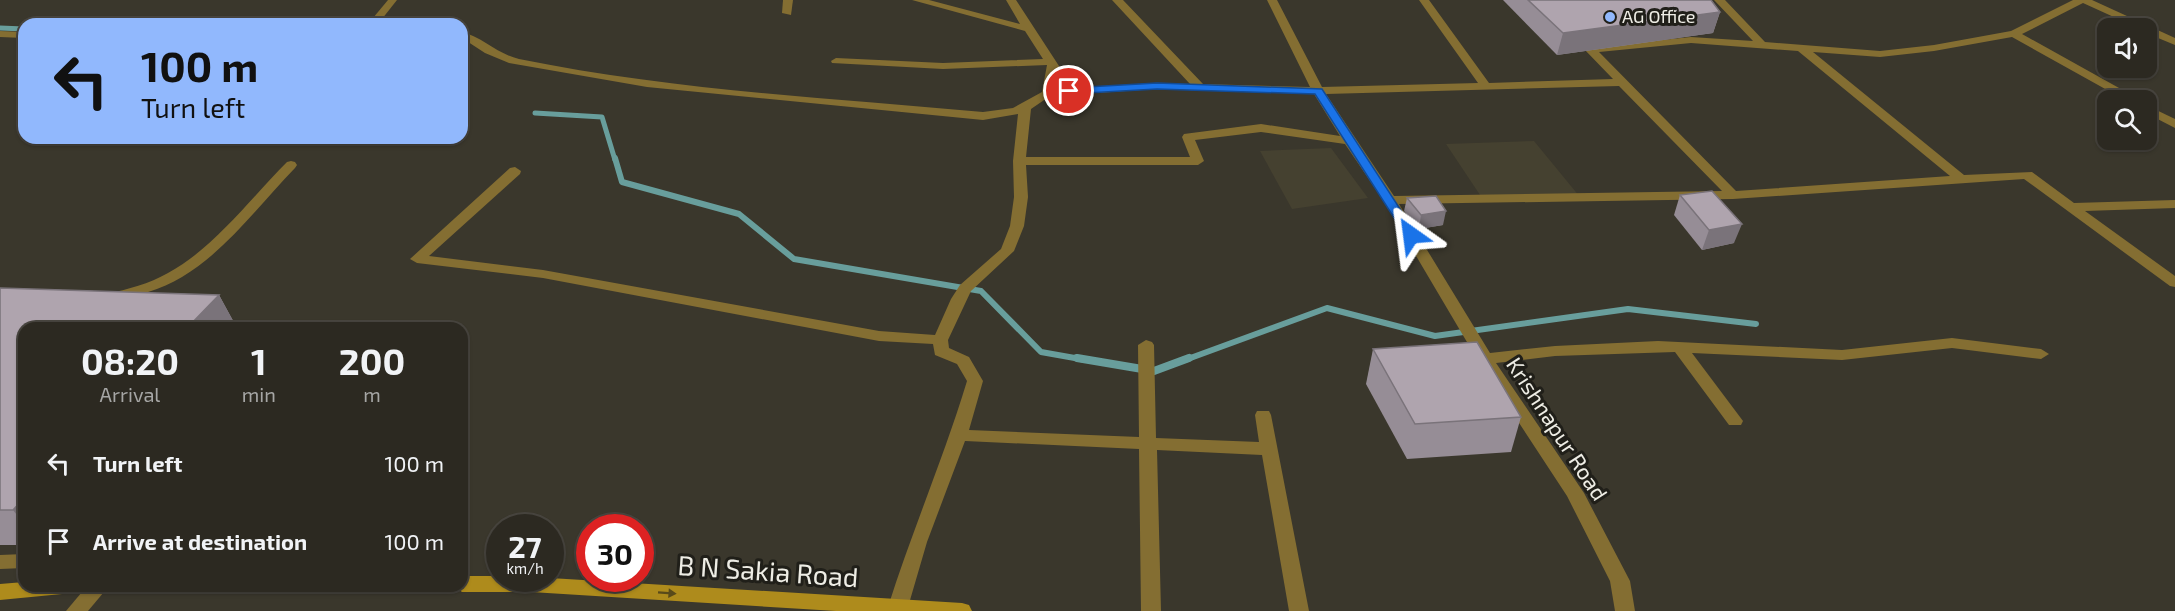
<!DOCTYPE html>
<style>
:root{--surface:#2c2921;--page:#34312a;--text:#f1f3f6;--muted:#a6a6a5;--line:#48453f}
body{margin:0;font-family:"Exo 2",sans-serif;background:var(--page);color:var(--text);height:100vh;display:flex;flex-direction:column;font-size:22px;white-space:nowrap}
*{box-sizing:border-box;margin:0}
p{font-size:20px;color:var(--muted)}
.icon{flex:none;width:33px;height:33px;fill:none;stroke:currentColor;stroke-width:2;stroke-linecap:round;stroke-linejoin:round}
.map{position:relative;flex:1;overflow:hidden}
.panel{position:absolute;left:18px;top:322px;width:450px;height:270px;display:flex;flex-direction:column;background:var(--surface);border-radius:18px;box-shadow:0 2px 4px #0004,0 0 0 2px var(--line)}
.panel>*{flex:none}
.banner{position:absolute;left:18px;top:18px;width:450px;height:126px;border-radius:18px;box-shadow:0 2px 4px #0004,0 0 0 2px var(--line);background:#91b8fd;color:#111;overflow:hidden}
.tools{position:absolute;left:2097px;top:18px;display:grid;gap:12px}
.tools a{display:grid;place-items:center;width:60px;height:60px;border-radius:12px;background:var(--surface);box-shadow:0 2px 4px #0004,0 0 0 2px var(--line);font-size:30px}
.speed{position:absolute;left:486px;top:514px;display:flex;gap:12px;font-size:30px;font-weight:700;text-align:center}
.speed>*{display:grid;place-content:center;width:78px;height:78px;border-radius:50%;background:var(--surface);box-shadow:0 2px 4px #0004,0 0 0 2px var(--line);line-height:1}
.speed small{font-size:15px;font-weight:400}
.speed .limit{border:9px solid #d22;background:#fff;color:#111}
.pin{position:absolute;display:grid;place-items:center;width:51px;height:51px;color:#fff;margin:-26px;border:3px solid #fff;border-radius:50%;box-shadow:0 2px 6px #0007}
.me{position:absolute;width:66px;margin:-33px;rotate:329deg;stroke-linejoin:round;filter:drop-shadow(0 0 4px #0008)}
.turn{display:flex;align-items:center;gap:21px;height:126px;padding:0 24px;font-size:27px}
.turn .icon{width:78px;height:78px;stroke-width:2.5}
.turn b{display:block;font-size:42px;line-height:51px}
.eta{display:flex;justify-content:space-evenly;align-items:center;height:102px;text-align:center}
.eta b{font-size:36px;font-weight:700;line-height:42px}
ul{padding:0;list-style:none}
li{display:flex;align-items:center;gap:18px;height:78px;padding:0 24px}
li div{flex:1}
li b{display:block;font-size:22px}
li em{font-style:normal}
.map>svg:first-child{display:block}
.built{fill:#454130}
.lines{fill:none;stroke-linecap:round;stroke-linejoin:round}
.stream-far2{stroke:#689e9c;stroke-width:5}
.stream-far1{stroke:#689e9c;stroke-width:6}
.stream{stroke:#689e9c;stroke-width:8}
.service{fill:#846e32;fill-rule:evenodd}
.minor{fill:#846e32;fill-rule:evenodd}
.secondary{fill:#ae8b1c;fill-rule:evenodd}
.wall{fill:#968d96}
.shaded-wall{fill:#7a737a}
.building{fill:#afa4ae;stroke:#7a737a;stroke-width:1.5}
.oneway{fill:#594a1a}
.route{fill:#1a73e8;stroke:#114b97;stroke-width:1.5}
.poi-dot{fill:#91b8fd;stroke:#201f19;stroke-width:2}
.labels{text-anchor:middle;stroke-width:6;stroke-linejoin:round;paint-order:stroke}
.far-poi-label{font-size:18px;fill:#eeede5;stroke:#201f19;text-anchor:start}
.street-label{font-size:22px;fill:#eeede5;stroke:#201f19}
.near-street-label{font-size:27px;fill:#eeede5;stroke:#201f19}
</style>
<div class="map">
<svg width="2175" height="611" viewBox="0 0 2175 611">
<rect width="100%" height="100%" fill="#3a372c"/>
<g class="built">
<path d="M1534,141L1580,197L1480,195L1446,144Z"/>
<path d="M1331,148L1368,198L1292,209L1260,151Z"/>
</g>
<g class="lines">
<g class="stream-far2">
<path d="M0,28L24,29"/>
<path d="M535,113L602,117L615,160"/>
</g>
<g class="stream-far1">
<path d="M615,158L622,182L739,214L794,259L981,291L1041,352L1086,360"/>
<path d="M1185,360L1327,308L1435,336L1628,309L1756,324"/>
</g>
<path class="stream" d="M1077,358L1154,371L1189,358"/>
<path class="service" d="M388,0H397L378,24H368Z"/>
<g class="minor">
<path d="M783,0H793L791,15L782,13Z"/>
<path d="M912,0H929L1020,24L1006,0H1016L1059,66L1054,89L1157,83L1190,84L1112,0H1123L1203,84L1310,87L1267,0H1277L1322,87L1478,83L1419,0H1429L1489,83L1613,79L1584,49V45L1588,44L1594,47L1691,37L1753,41L1714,0H1725L1765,42L1880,51L1934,45L2011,31L2073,0H2092L2175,38V45L2146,33V28H2138L2083,3L2022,34L2137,98L2138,100H2125L2012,37L1934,51L1880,57L1813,52L1964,175L2032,172L2074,203L2175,200V208L2085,211L2175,276V287L2170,286L2024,179L1733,199L1399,204L1490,353L1555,346L1658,341L1842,350L1952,338L2041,349L2049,354L2041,359L1952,348L1842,360L1692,353L1743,421L1741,425H1729L1675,352L1555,356L1496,363L1584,493L1630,581L1635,611H1615L1610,581L1567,496L1477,359L1383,200L1345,144L1261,132L1195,140L1204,161L1198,165H1026L1028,197L1024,226L1014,251L971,291L948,340L949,348L969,357L983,381L969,430L1139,437L1138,345L1146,340L1152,342L1154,345L1156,438L1259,442L1255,415L1257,411H1269L1271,415L1309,611H1289L1262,455L1157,450L1161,611H1141L1139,449L965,441L927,542L908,607L906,611H890L888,607C912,531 944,457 967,381L957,364L935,355L933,344L879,341L543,278L417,263L410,259L510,168L515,167L521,171L520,174L429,256L543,270L879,331L935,335L951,299L960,285L1001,249L1010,226L1014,197L1013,161L1018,114L983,120L647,87L509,63L485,53L462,38V32C483,37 497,54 519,59C671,90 828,98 983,112L1013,108L1042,92L1047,65L943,69L832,63L831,61L836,58L943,63L1043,59L1025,31ZM1691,43L1798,51L1950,176L1736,191L1599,52ZM1619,86L1722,191L1394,196L1326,94ZM1157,89L1314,94L1340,136L1261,124L1184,134L1182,137L1190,157H1026L1031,109L1050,96Z"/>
<path d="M0,31L24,32V38L0,37Z"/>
<path d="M2146,105L2175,119V128L2146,113Z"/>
<path d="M291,161L295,162L297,165L295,168C260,204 226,251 182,277C161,290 136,296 112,301L107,300L105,297L107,294C128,289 149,284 168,273C213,249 251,198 287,162Z"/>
<path d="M24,554V568L0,569V555Z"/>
<path d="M87,586H109L88,611H66Z"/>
</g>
<g class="secondary">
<path d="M462,576H500V579L550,578L962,603L969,605L972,611H836L531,592H462L454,586H462Z"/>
<path d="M24,582V586H72L69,591L62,594L0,600V584Z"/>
</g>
</g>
<g class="wall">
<path d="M1503,0H1711L1720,12L1713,33L1557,55Z"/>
<path d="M1680,195L1734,243L1702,250L1674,215Z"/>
<path d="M1407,198L1443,225L1419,229L1404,211Z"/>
<path d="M0,288L219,295L237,328H24V545H0Z"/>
<path d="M1373,349L1521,417L1511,452L1407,459L1366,384Z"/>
</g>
<g class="shaded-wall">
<path d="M1720,12L1713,33L1557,55L1563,33Z"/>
<path d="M1446,211L1443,225L1419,229L1421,215Z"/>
<path d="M1742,224L1734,243L1702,250L1709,230Z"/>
<path d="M219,295L237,328H187Z"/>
<path d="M24,498V524L13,510Z"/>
</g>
<g class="building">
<path d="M1528,0H1711L1720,12L1563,33Z"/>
<path d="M1712,191L1742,224L1709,230L1680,195Z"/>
<path d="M1436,196L1446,211L1421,215L1407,198Z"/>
<path d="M0,288L219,295L187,328H24V498L13,510H0Z"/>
<path d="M1477,342L1521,417L1415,424L1373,349Z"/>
</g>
<defs><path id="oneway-solid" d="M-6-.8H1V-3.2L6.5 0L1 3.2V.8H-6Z" transform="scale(1.5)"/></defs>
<use class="oneway" href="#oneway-solid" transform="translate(667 593) rotate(4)"/>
<path class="route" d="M1157,83L1322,89L1417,235L1411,239L1407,238L1315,94L1157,89L1069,94L1064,91L1069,88Z"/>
<circle class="poi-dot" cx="1610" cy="17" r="6"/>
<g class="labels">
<g class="far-poi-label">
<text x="1622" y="23">AG Office</text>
</g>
<g class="street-label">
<text transform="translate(1557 429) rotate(57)" y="8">Krishnapur Road</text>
</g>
<g class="near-street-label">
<text transform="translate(768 572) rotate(4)" y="9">B N Sakia Road</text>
</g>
</g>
</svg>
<div class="tools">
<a><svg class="icon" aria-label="sound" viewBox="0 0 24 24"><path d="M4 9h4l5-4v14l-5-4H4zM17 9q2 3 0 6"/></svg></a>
<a><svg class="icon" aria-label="search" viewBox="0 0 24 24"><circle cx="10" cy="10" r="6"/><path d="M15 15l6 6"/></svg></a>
</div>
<div class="speed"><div>27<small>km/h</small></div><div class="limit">30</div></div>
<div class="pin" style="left:1069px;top:91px;background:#d93025"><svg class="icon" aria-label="arrive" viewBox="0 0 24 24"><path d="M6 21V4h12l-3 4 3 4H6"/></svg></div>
<svg class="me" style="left:1411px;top:235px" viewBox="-20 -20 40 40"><path d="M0-17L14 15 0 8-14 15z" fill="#1a73e8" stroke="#fff" stroke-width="4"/></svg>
<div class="banner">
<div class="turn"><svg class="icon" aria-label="left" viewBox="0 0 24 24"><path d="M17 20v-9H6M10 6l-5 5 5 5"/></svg><div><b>100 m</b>Turn left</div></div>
</div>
<section class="panel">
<div class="eta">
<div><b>08:20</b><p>Arrival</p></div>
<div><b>1</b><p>min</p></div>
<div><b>200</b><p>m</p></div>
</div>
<ul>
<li><svg class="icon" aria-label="left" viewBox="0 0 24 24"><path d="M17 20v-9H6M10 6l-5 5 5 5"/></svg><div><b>Turn left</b></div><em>100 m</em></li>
<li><svg class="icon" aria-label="arrive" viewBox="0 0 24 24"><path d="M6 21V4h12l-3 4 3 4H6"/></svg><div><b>Arrive at destination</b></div><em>100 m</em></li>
</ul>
</section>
</div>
